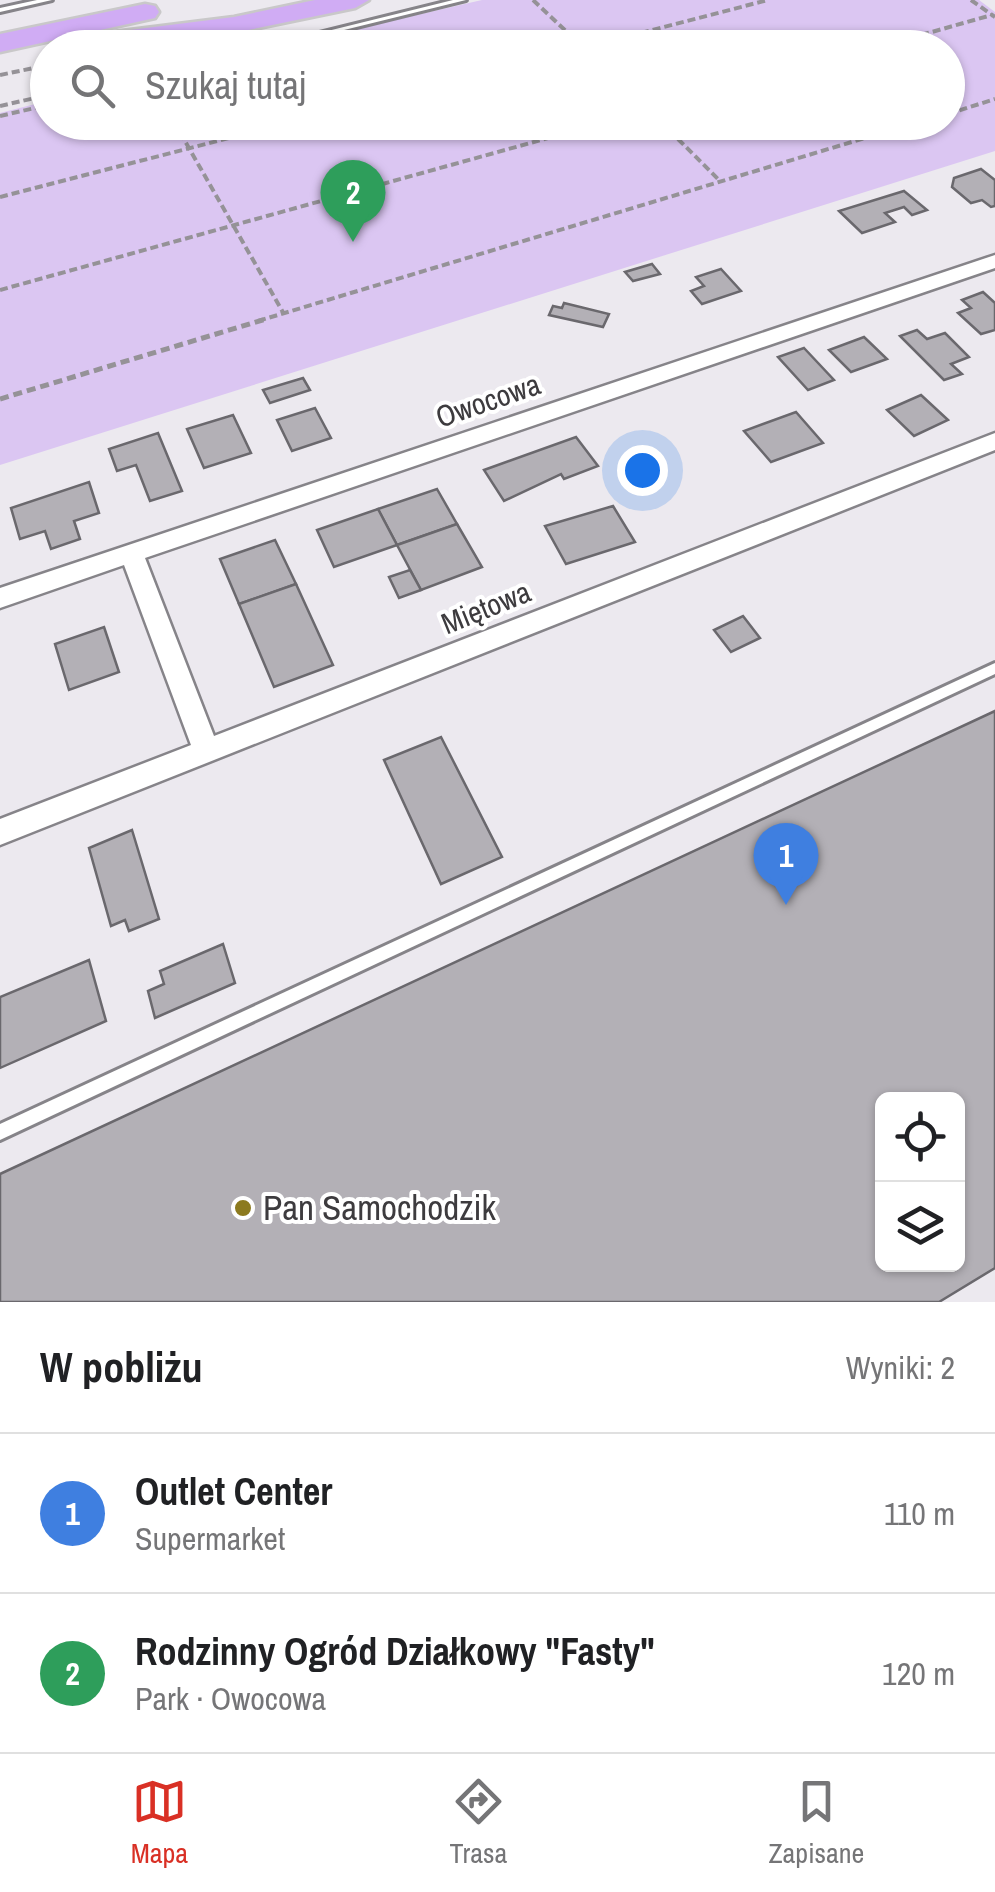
<!DOCTYPE html>
<html lang="pl">
<meta charset="utf-8">
<style>
body{margin:0;font-family:"Archivo Narrow",sans-serif;background:#f2f2f2;color:#202124}
.controls{position:absolute;right:30px;bottom:30px;display:grid;overflow:hidden;border-radius:15px;box-shadow:0 2px 8px #0004}
.controls button{width:90px;height:90px;display:grid;place-items:center;padding:0;border:0;border-bottom:2px solid #e0e0e0;background:#fff;color:#202124;font:50px sans-serif}
.you{position:absolute;left:642px;top:470px;width:35px;height:35px;margin:-25px;border:8px solid #fff;border-radius:50%;background:#1a73e8;box-shadow:0 0 0 15px #1a73e833}
.badge{display:grid;place-items:center;width:65px;height:65px;border-radius:50%;background:#d93025;color:#fff;font-size:32px;font-weight:700}
.pin{position:absolute;translate:-50% -82px;filter:drop-shadow(0 2px 5px #0008)}
.pin::after{content:'';position:absolute;top:52px;width:35px;height:30px;background:inherit;clip-path:polygon(0 0,100% 0,50% 100%)}
.list{margin:0;padding:0;list-style:none}
h2{display:flex;justify-content:space-between;align-items:center;height:130px;margin:0;padding:0 40px;font-size:42px}
h2 small{font-size:32px;font-weight:400;color:#757577}
.list li{display:grid;grid-template-columns:65px 1fr auto;gap:30px;align-items:center;box-sizing:border-box;height:160px;padding:0 40px;border-top:2px solid #e0e0e0}
.list b{display:block;font-size:38px;white-space:nowrap}
.list p{margin:0;font-size:32px;white-space:nowrap;color:#757577}
.list em{font-size:32px;font-style:normal;color:#757577}
.icon{flex:none;width:55px;height:55px;fill:none;stroke:currentColor;stroke-width:2;stroke-linecap:round;stroke-linejoin:round}
.map{position:relative;flex:none;width:995px;height:1302px;overflow:hidden}
.search{position:absolute;background:#fff;box-shadow:0 2px 8px #0004;left:30px;right:30px;top:30px;height:110px;display:flex;align-items:center;gap:25px;box-sizing:border-box;padding:0 35px;border-radius:55px;color:#757577;font-size:38px}
.sheet{height:450px;background:#fff}
nav{display:flex;justify-content:space-around;align-items:center;box-sizing:border-box;height:140px;border-top:2px solid #e0e0e0;background:#fff;font-size:28px;color:#757577}
nav a{display:grid;justify-items:center;gap:5px}
nav .on{color:#d93025}
.map>svg:first-child{display:block}
.green{fill:#dbc6f2}
.building{fill:#b3b0b6;stroke:#6a686d;stroke-width:2.5;fill-rule:evenodd}
.lines{fill:none;stroke-linecap:round;stroke-linejoin:round}
.lane-casing{stroke:#868489;stroke-width:6}
.street-casing{stroke:#868489;stroke-width:5}
.highway-casing{stroke:#c9c8c9;stroke-width:5}
.path-far1{stroke:#959297;stroke-width:4;stroke-dasharray:8 4;stroke-linecap:butt}
.path{stroke:#959297;stroke-width:5;stroke-dasharray:9 5;stroke-linecap:butt}
.lane{fill:#fff;fill-rule:evenodd}
.street{fill:#fff;fill-rule:evenodd}
.highway{fill:#d0acf4;fill-rule:evenodd}
.poi-dot{fill:#8c7a1f;stroke:#fff;stroke-width:4}
.labels{text-anchor:middle;stroke-width:8;stroke-linejoin:round;paint-order:stroke}
.street-label{font-size:30px;fill:#3d3b3e;stroke:#fff}
.near-poi-label{font-size:35px;fill:#3d3b3e;stroke:#fff;text-anchor:start}
</style>
<div class="map">
<svg width="995" height="1302" viewBox="0 0 995 1302">
<rect width="100%" height="100%" fill="#ece9ef"/>
<polygon class="green" points="482,0 979,0 995,12 995,151 0,465 0,113 47,101 48,122 948,122 948,48 298,48 294,43"/>
<g class="building">
<polygon points="981,169 995,180 995,206 991,207 982,200 971,203 952,187 954,178"/>
<polygon points="904,191 927,210 912,215 904,207 885,213 895,222 862,233 839,211"/>
<polygon points="652,264 660,274 633,281 625,272"/>
<polygon points="721,269 741,291 702,304 691,291 704,286 696,277"/>
<polygon points="983,292 995,303 995,330 981,334 958,313 971,308 962,300"/>
<polygon points="564,303 609,314 603,327 549,315 553,306 562,308"/>
<polygon points="917,330 927,339 945,333 969,357 951,364 962,374 944,380 900,336"/>
<polygon points="864,337 887,359 851,372 829,350"/>
<polygon points="804,348 834,380 808,390 778,357"/>
<polygon points="303,378 310,390 270,403 263,390"/>
<polygon points="921,395 948,420 914,436 887,410"/>
<polygon points="315,408 331,438 292,451 277,420"/>
<polygon points="796,412 823,443 771,462 744,431"/>
<polygon points="233,415 251,453 204,468 187,429"/>
<polygon points="158,433 182,491 150,501 136,465 117,471 109,449"/>
<polygon points="576,437 598,466 564,479 561,474 504,501 484,470"/>
<polygon points="89,482 99,513 74,521 80,539 51,549 45,531 20,539 11,508"/>
<polygon points="437,489 457,524 397,545 378,509"/>
<polygon points="613,506 635,542 566,564 545,526"/>
<polygon points="378,509 397,545 334,567 317,530"/>
<polygon points="457,524 482,567 421,590 397,545"/>
<polygon points="275,540 296,584 239,604 220,559"/>
<polygon points="410,570 421,590 399,598 389,577"/>
<polygon points="296,584 333,665 274,687 239,604"/>
<polygon points="743,616 760,638 731,652 714,630"/>
<polygon points="104,627 119,672 69,690 55,644"/>
<path d="M 995,711 L 995,1268 L 939,1302 L 0,1302 L 0,1174 ZM 882,1100 L 958,1100 L 958,1264 L 882,1264 Z"/>
<polygon points="441,737 502,857 441,884 384,760"/>
<polygon points="132,830 159,919 129,931 125,920 111,926 89,848"/>
<polygon points="223,944 235,983 155,1018 148,991 164,984 160,971"/>
<polygon points="89,960 106,1021 0,1068 0,997"/>
</g>
<g class="lines">
<g class="lane-casing">
<g id="lane">
<polygon points="37,0 52,0 0,12 0,8"/>
<polygon points="453,0 466,0 275,47 271,45"/>
<polygon points="995,663 995,674 0,1140 0,1124"/>
</g>
</g>
<g class="street-casing">
<polygon id="street" points="995,255 995,268 145,558 214,736 995,433 995,450 0,845 0,819 191,745 124,565 0,608 0,588"/>
</g>
<g class="highway-casing">
<g id="highway">
<polygon points="315,0 369,0 355,8 234,33 122,48 104,46 100,40 104,34 114,32 234,17"/>
<polygon points="145,4 155,6 159,12 155,18 0,52 0,34"/>
</g>
</g>
<g class="path-far1">
<polyline points="533,0 584,48"/>
<polyline points="971,0 995,17"/>
<polyline points="583,48 768,0"/>
<polyline points="875,48 992,15"/>
<polyline points="0,75 48,65"/>
<polyline points="0,106 48,95"/>
<polyline points="948,114 995,99"/>
<polyline points="0,116 48,105"/>
<polyline points="174,122 284,314"/>
<polyline points="661,122 721,182"/>
<polyline points="0,197 291,122"/>
<polyline points="0,290 606,122"/>
<polyline points="258,321 918,122"/>
</g>
<polyline class="path" points="0,399 266,319"/>
<use href="#lane" class="lane"/>
<use href="#street" class="street"/>
<use href="#highway" class="highway"/>
</g>
<circle class="poi-dot" cx="243" cy="1208" r="10"/>
<g class="labels">
<g class="street-label">
<text transform="translate(488 401) rotate(-19)" y="10">Owocowa</text>
<text transform="translate(486 608) rotate(-22)" y="10">Miętowa</text>
</g>
<g class="near-poi-label">
<text x="263" y="1220">Pan Samochodzik</text>
</g>
</g>
</svg>
<div class="controls">
<button><svg class="icon" aria-label="locate" viewBox="0 0 24 24"><circle cx="12" cy="12" r="6"/><path d="M12 2v4M12 18v4M2 12h4M18 12h4"/></svg></button>
<button><svg class="icon" aria-label="layers" viewBox="0 0 24 24"><path d="M12 4l9 5-9 5-9-5zM3 14l9 5 9-5"/></svg></button>
</div>
<div class="you"></div>
<div class="pin badge" style="left:786px;top:905px;background:#3f7fe0">1</div>
<div class="pin badge" style="left:353px;top:242px;background:#2e9e5b">2</div>
<div class="search"><svg class="icon" aria-label="search" viewBox="0 0 24 24"><circle cx="10" cy="10" r="6"/><path d="M15 15l6 6"/></svg>Szukaj tutaj</div>
</div>
<section class="sheet">
<h2>W pobliżu<small>Wyniki: 2</small></h2>
<ul class="list">
<li><span class="badge" style="background:#3f7fe0">1</span><div><b>Outlet Center</b><p>Supermarket</p></div><em>110 m</em></li>
<li><span class="badge" style="background:#2e9e5b">2</span><div><b>Rodzinny Ogród Działkowy &quot;Fasty&quot;</b><p>Park · Owocowa</p></div><em>120 m</em></li>
</ul>
</section>
<nav>
<a class="on"><svg class="icon" aria-label="map" viewBox="0 0 24 24"><path d="M3 6l6-2 6 2 6-2v14l-6 2-6-2-6 2zM9 4v14M15 6v14"/></svg>Mapa</a>
<a><svg class="icon" aria-label="directions" viewBox="0 0 24 24"><path d="M12 3l9 9-9 9-9-9zM9 14v-3h6M13 9l2 2-2 2"/></svg>Trasa</a>
<a><svg class="icon" aria-label="saved" viewBox="0 0 24 24"><path d="M7 4h10v16l-5-4-5 4z"/></svg>Zapisane</a>
</nav>
